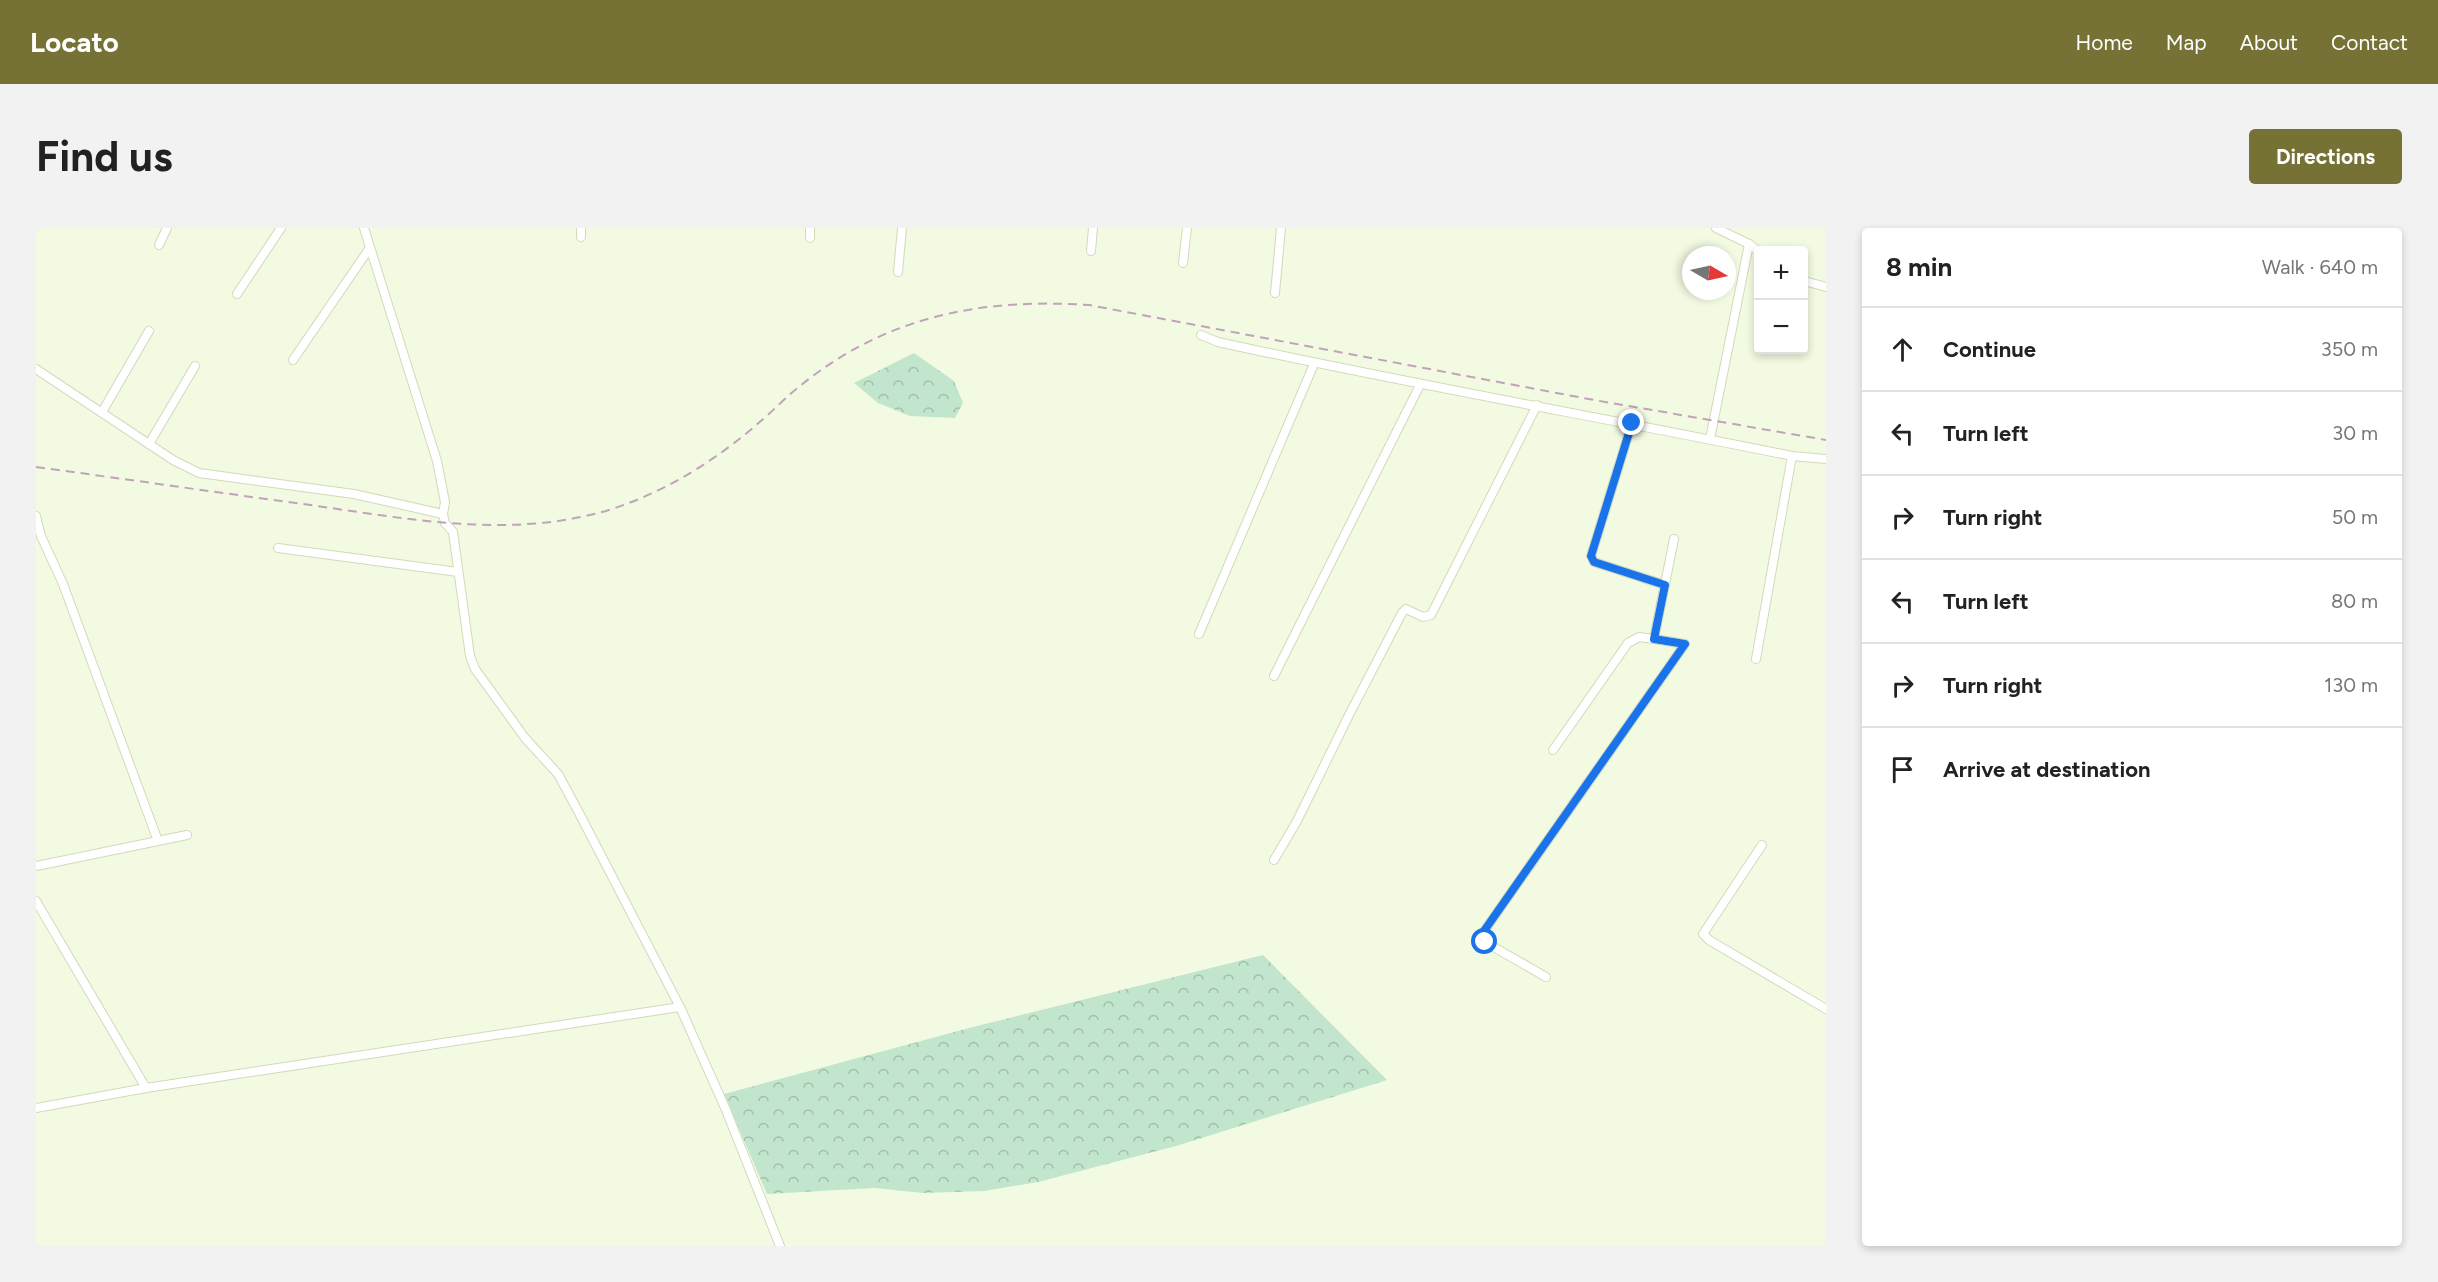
<!DOCTYPE html>
<meta charset="utf-8">
<style>
body{margin:0;font-family:Figtree,sans-serif;background:#f2f2f2;color:#222}
.controls{position:absolute;right:18px;top:18px;display:grid;overflow:hidden;border-radius:6px;box-shadow:0 3px 9px #0003}
.controls button{width:54px;height:54px;display:grid;place-items:center;padding:0;border:0;border-bottom:2px solid #e0e0e0;background:#fff;color:#222;font:30px sans-serif}
.compass{position:absolute;left:1646px;top:18px;width:54px;height:54px;border-radius:50%;background:#fff;box-shadow:0 3px 9px #0003;rotate:99deg}
.stop{position:absolute;width:18px;height:18px;margin:-14px;border:4px solid #1a73e8;border-radius:50%;background:#fff}
.stop.end{background:#1a73e8;border-color:#fff;box-shadow:0 2px 6px #0008}
.list{margin:0;padding:0;list-style:none}
h2{display:flex;justify-content:space-between;align-items:center;height:78px;margin:0;padding:0 24px;font-size:26px}
h2 small{font-size:20px;font-weight:400;color:#767676}
.list li{display:grid;grid-template-columns:39px 1fr auto;gap:18px;align-items:center;box-sizing:border-box;height:84px;padding:0 24px;border-top:2px solid #e0e0e0}
.list b{display:block;font-size:22px;white-space:nowrap}
.list em{font-size:20px;font-style:normal;color:#767676}
.icon{flex:none;width:33px;height:33px;fill:none;stroke:currentColor;stroke-width:2;stroke-linecap:round;stroke-linejoin:round}
.map{position:relative;flex:none;width:1790px;height:1018px;overflow:hidden;border-radius:6px}
header{display:flex;align-items:center;gap:36px;box-sizing:border-box;height:84px;padding:0 30px;background:#767236;color:#fff}
header strong{font-size:28px}
nav{display:flex;gap:33px;margin-inline-start:auto;font-size:21px}
.intro{display:flex;align-items:center;justify-content:space-between;box-sizing:border-box;height:144px;padding:0 36px}
h1{margin:0;font-size:42px}
.button{padding:15px 27px;border-radius:6px;background:#767236;color:#fff;font-size:21px;font-weight:700}
main{display:flex;gap:36px;padding:0 36px}
aside{flex:1;background:#fff;border-radius:6px;box-shadow:0 3px 9px #0003}
.map>svg:first-child{display:block}
.forest{fill:url(#forest-crowns)}
.lines{fill:none;stroke-linecap:round;stroke-linejoin:round}
.minor-casing{stroke:#d3d9ba;stroke-width:10}
.minor{stroke:#fff;stroke-width:8}
.rail{stroke:#c2a2ba;stroke-width:2;stroke-dasharray:9 6;stroke-linecap:butt}
.route{stroke:#1a73e8;stroke-width:8}
</style>
<header>
<strong>Locato</strong>
<nav><a>Home</a><a>Map</a><a>About</a><a>Contact</a></nav>
</header>
<div class="intro"><h1>Find us</h1><a class="button">Directions</a></div>
<main>
<div class="map">
<svg width="1790" height="1018" viewBox="0 0 1790 1018">
<defs>
<pattern id="forest-crowns" width="20" height="18" patternUnits="userSpaceOnUse" patternTransform="scale(1.5)"><rect width="20" height="18" fill="#c2e6cd"/><path d="M2 6a3 3 0 1 1 6 0M12 15a3 3 0 1 1 6 0" fill="none" stroke="#a2bfa8"/></pattern>
</defs>
<rect width="100%" height="100%" fill="#f2fae2"/>
<g class="forest">
<polygon points="878,125 918,153 927,175 919,190 874,188 842,175 818,155"/>
<polygon points="1227,727 1351,852 1140,918 1002,954 948,963 887,965 839,960 731,966 688,866 933,800"/>
</g>
<g class="lines">
<g class="minor-casing">
<g id="minor">
<polyline points="328,0 401,233 409,274 407,286 409,295 417,304 434,428 439,441 489,510 522,546 542,583 644,779 690,882 744,1018"/>
<polyline points="545,0 545,9"/>
<polyline points="1680,0 1713,16 1722,23"/>
<polyline points="774,10 774,0"/>
<polyline points="123,17 131,0"/>
<polyline points="1055,23 1057,0"/>
<polyline points="1147,35 1151,0"/>
<polyline points="862,44 866,0"/>
<polyline points="1768,53 1790,59"/>
<polyline points="1239,65 1245,0"/>
<polyline points="201,66 245,0"/>
<path d="M 1165,107 L 1182,114 C 1372,156 1564,189 1756,228 L 1790,231"/>
<polyline points="257,132 333,21"/>
<polyline points="0,141 137,232 163,245 318,266 407,286"/>
<polyline points="66,184 113,103"/>
<polyline points="1596,195 1555,328 1558,334 1629,357"/>
<polyline points="1674,211 1713,16"/>
<polyline points="113,216 159,138"/>
<polyline points="0,288 5,308 27,356 122,613"/>
<polyline points="242,320 422,344"/>
<polyline points="1163,406 1278,136"/>
<polyline points="1720,431 1756,228"/>
<polyline points="1238,448 1384,157"/>
<polyline points="1517,522 1592,415 1603,409 1618,411"/>
<polyline points="1726,617 1667,706 1673,712 1790,781"/>
<polyline points="1238,632 1261,593 1313,487 1366,385 1370,381 1387,389 1395,387 1501,177"/>
<polyline points="0,638 151,607"/>
<polyline points="0,673 110,860"/>
<polyline points="1510,749 1449,714 1446,706 1649,416 1618,411 1638,311"/>
<polyline points="0,880 110,860 644,779"/>
</g>
</g>
<use href="#minor" class="minor"/>
<path class="rail" d="M 0,239 C 89,251 178,264 267,276 C 368,290 472,312 573,282 C 630,264 682,231 726,192 C 739,181 751,168 764,158 C 850,88 945,70 1053,77 L 1558,172 L 1790,212"/>
</g>
<g class="lines">
<polyline class="route" points="1449,714 1446,710 1448,703 1649,416 1618,411 1629,357 1558,334 1555,328 1596,195"/>
</g>
</svg>
<div class="controls">
<button>+</button>
<button>−</button>
</div>
<svg class="compass" viewBox="-18 -18 36 36"><path d="M0-13l5 13h-10z" fill="#e53935"/><path d="M0 13l5-13h-10z" fill="#767676"/></svg>
<div class="stop" style="left:1449px;top:714px"></div>
<div class="stop end" style="left:1596px;top:195px"></div>
</div>
<aside>
<h2>8 min<small>Walk · 640 m</small></h2>
<ul class="list">
<li><svg class="icon" aria-label="ahead" viewBox="0 0 24 24"><path d="M12 20V5M6 11l6-6 6 6"/></svg><div><b>Continue</b></div><em>350 m</em></li>
<li><svg class="icon" aria-label="left" viewBox="0 0 24 24"><path d="M17 20v-9H6M10 6l-5 5 5 5"/></svg><div><b>Turn left</b></div><em>30 m</em></li>
<li><svg class="icon" aria-label="right" viewBox="0 0 24 24"><path d="M7 20v-9h11M14 6l5 5-5 5"/></svg><div><b>Turn right</b></div><em>50 m</em></li>
<li><svg class="icon" aria-label="left" viewBox="0 0 24 24"><path d="M17 20v-9H6M10 6l-5 5 5 5"/></svg><div><b>Turn left</b></div><em>80 m</em></li>
<li><svg class="icon" aria-label="right" viewBox="0 0 24 24"><path d="M7 20v-9h11M14 6l5 5-5 5"/></svg><div><b>Turn right</b></div><em>130 m</em></li>
<li><svg class="icon" aria-label="arrive" viewBox="0 0 24 24"><path d="M6 21V4h12l-3 4 3 4H6"/></svg><div><b>Arrive at destination</b></div></li>
</ul>
</aside>
</main>
